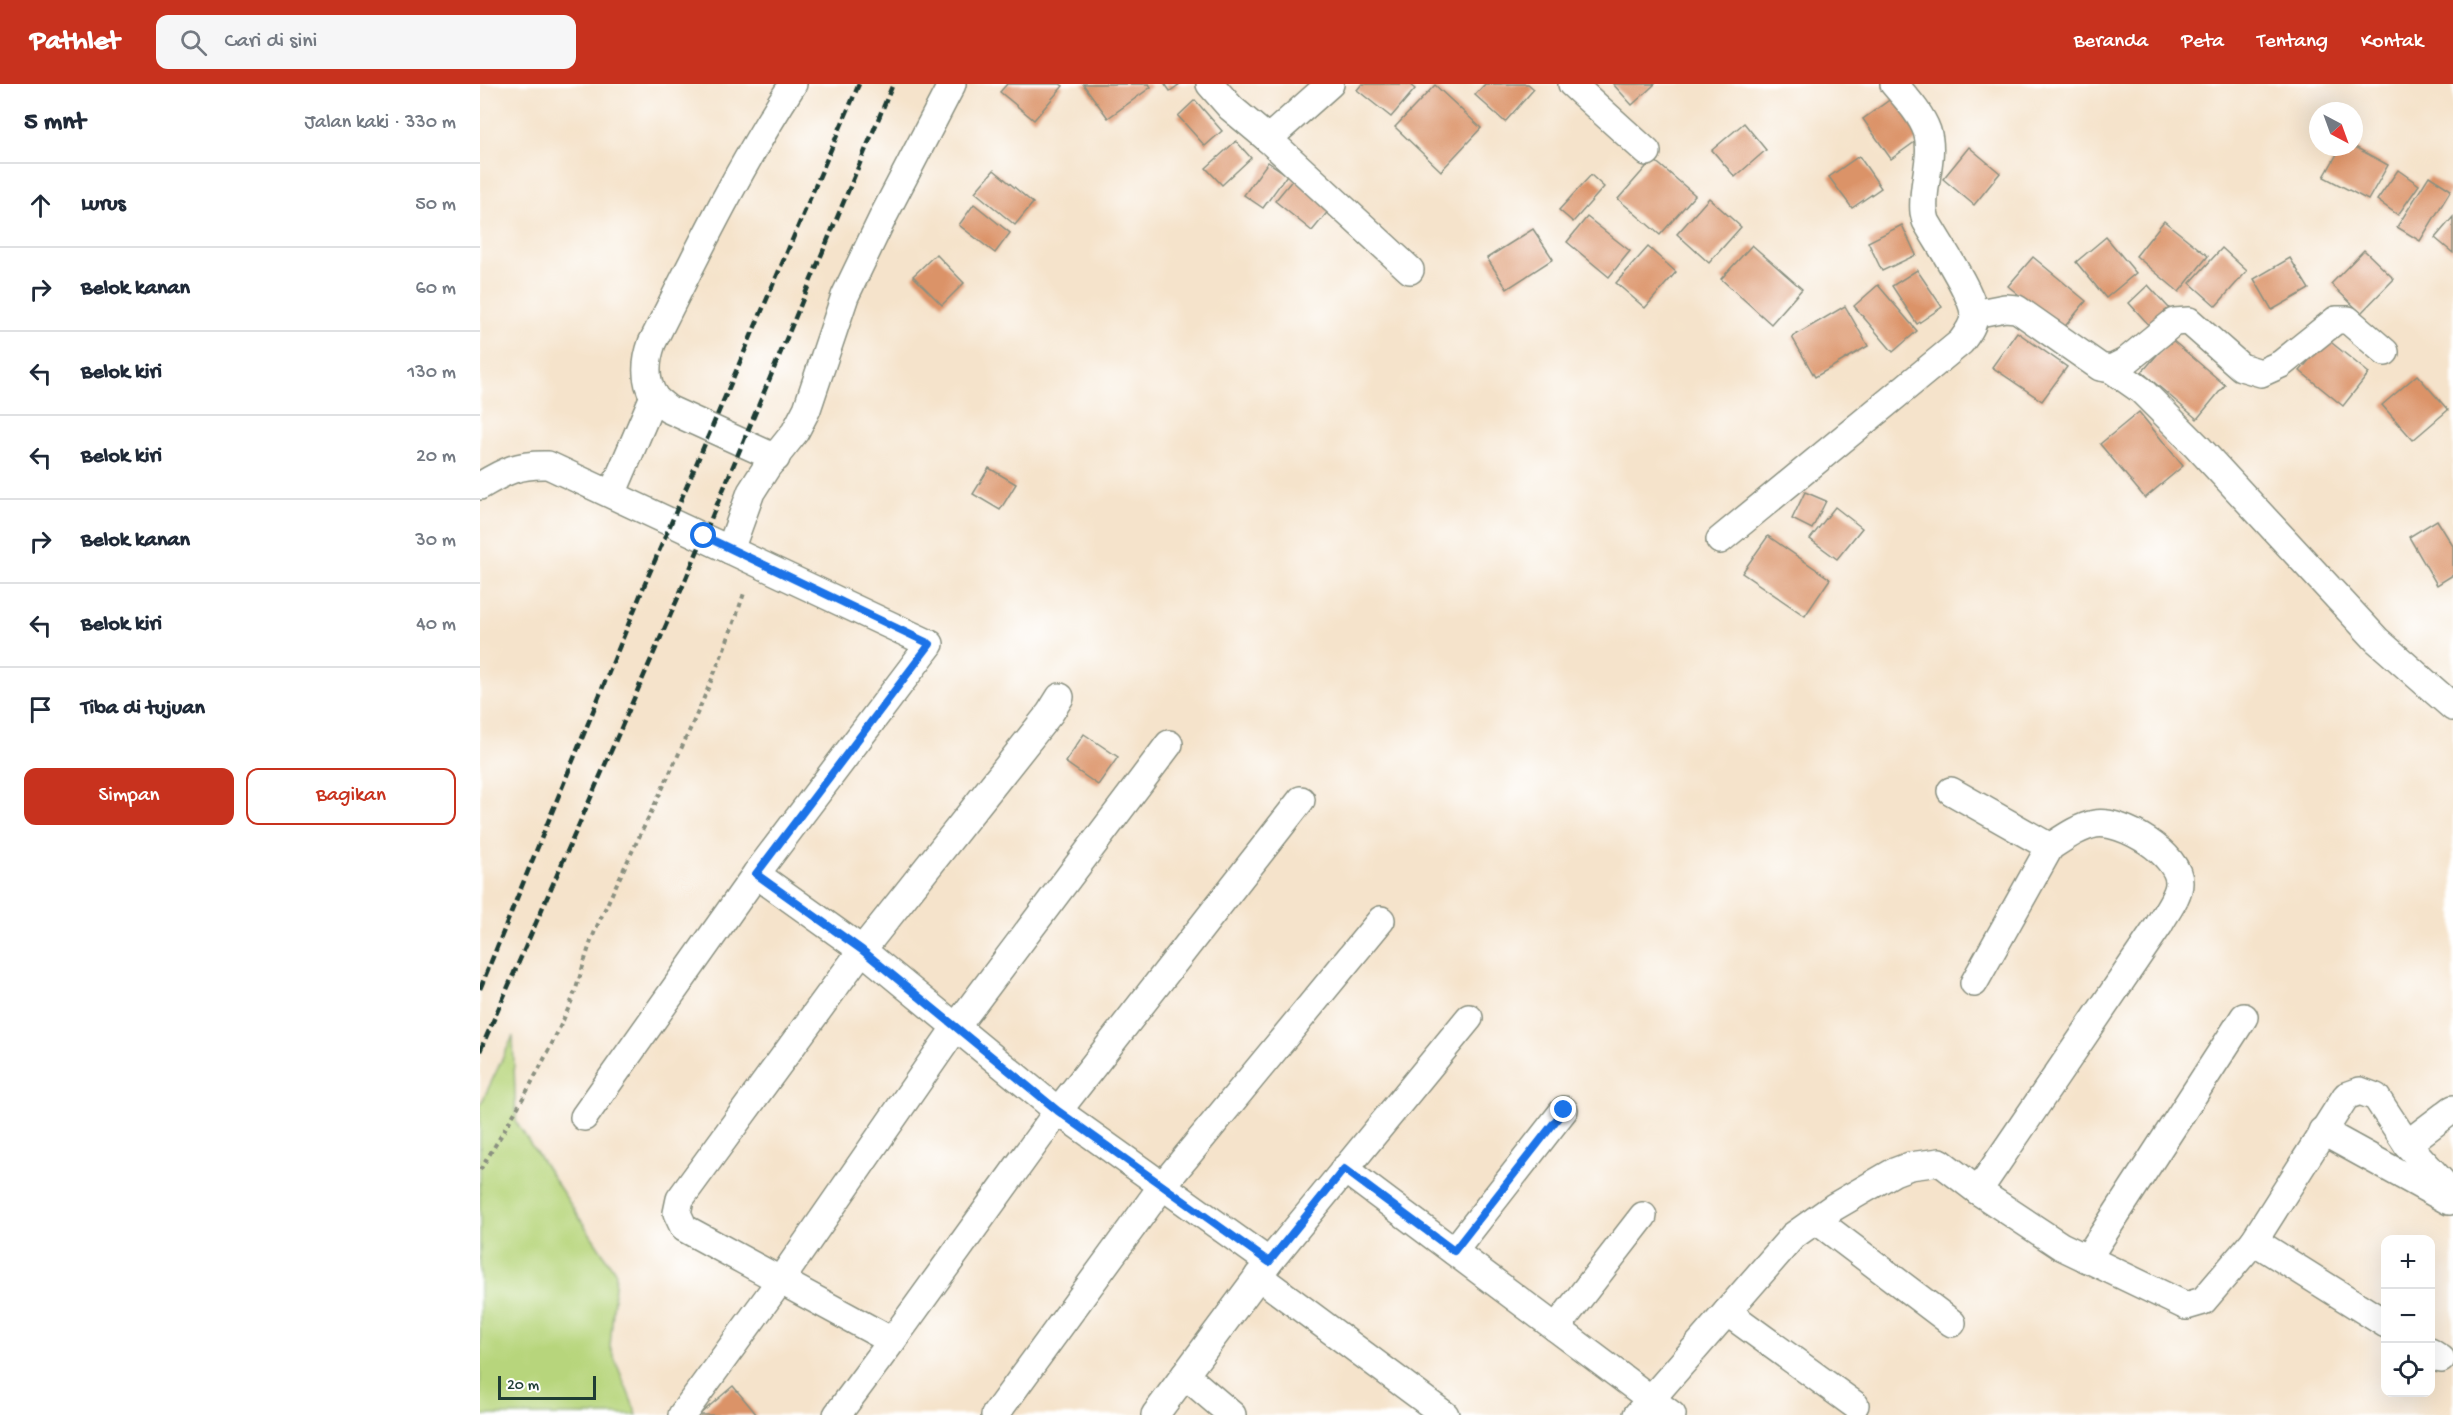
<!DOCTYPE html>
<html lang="id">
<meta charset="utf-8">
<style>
body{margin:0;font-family:"Gochi Hand",sans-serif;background:#f6f6f7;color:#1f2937}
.controls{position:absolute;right:18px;bottom:18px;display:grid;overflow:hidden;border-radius:12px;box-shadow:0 6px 24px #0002}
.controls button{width:54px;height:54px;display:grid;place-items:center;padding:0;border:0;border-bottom:2px solid #e0e1e3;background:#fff;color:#1f2937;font:30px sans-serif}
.compass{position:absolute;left:1829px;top:18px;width:54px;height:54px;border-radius:50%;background:#fff;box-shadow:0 6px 24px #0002;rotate:139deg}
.scale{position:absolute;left:18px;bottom:15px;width:98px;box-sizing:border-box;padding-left:6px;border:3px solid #1f3d34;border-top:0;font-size:16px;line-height:21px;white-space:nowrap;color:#1f3d34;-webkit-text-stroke:4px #fff;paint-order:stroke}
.stop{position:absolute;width:18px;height:18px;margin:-14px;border:4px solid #1a73e8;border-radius:50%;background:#fff}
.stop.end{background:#1a73e8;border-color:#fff;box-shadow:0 2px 6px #0008}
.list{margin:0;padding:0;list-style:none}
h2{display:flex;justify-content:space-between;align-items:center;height:78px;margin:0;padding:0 24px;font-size:26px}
h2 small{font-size:20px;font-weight:400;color:#747a83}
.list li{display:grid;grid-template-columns:39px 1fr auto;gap:18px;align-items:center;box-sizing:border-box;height:84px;padding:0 24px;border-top:2px solid #e0e1e3}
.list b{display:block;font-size:22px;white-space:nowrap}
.list em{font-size:20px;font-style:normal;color:#747a83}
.actions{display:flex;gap:12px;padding:18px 24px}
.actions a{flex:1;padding:14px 0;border:2px solid #c8321e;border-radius:12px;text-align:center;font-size:21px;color:#c8321e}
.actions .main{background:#c8321e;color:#fff}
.icon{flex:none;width:33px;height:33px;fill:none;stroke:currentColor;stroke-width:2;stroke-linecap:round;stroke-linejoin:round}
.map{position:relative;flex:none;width:1973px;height:1331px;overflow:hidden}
header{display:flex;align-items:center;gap:36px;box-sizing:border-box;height:84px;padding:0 30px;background:#c8321e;color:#fff}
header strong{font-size:28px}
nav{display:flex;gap:33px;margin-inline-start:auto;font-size:21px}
.search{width:420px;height:54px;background:#f6f6f7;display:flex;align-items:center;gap:15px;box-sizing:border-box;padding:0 21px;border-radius:12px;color:#747a83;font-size:22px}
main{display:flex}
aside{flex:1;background:#fff}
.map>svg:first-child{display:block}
.green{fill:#b7d57b;stroke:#6b8958;stroke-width:1.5}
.building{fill:#db9368}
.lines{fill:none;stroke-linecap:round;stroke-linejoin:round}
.minor-casing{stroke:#8a9080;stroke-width:30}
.path{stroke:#8a9080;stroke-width:4;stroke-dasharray:4.5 4.5;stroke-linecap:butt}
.minor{stroke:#fff;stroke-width:27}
.rail{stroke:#1f3d34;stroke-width:4.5;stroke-dasharray:9 4.5;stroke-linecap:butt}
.route{stroke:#1a73e8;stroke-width:8}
</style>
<header>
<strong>Pathlet</strong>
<div class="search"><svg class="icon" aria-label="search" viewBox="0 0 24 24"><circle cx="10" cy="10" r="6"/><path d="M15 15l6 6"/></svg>Cari di sini</div>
<nav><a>Beranda</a><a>Peta</a><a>Tentang</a><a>Kontak</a></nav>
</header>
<main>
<aside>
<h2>5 mnt<small>Jalan kaki · 330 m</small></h2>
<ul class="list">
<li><svg class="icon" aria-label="ahead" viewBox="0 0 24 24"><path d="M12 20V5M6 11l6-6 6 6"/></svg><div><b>Lurus</b></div><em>50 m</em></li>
<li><svg class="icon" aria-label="right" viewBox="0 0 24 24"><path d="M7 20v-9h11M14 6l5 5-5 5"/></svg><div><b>Belok kanan</b></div><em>60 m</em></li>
<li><svg class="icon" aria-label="left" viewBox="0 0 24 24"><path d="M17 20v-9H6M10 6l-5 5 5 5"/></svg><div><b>Belok kiri</b></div><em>130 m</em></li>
<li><svg class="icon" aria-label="left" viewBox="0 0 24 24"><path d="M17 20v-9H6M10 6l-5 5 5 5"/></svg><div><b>Belok kiri</b></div><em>20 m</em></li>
<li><svg class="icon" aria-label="right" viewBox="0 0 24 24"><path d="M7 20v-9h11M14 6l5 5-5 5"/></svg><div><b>Belok kanan</b></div><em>30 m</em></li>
<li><svg class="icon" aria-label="left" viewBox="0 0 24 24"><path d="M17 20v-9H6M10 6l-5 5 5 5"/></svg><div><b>Belok kiri</b></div><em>40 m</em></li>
<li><svg class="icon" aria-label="arrive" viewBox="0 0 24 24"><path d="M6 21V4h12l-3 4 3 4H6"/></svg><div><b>Tiba di tujuan</b></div></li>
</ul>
<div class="actions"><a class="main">Simpan</a><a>Bagikan</a></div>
</aside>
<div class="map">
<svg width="1973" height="1331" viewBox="0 0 1973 1331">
<rect width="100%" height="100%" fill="#fff"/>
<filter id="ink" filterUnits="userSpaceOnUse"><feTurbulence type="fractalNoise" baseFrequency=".0167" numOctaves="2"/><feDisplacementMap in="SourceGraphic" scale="12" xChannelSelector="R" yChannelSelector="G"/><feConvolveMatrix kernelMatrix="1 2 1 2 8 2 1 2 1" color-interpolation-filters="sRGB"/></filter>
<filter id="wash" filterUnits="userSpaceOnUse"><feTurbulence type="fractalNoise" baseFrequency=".008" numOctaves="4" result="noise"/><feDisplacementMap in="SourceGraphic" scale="24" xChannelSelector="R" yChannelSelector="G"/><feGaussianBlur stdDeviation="1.35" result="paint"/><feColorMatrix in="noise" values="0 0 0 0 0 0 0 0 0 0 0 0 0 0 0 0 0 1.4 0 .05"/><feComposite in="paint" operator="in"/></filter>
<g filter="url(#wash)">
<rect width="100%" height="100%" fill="#f5e3cb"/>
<polygon class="green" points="33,952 36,1038 136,1189 130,1263 157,1331 0,1331 0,1022"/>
<g id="blocks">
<g class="building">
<polygon points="527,0 580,0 583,2 554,36 520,8"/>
<polygon points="603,0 669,0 671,3 628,34"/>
<polygon points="685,0 700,0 690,7"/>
<polygon points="882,0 929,0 935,5 911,33 877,6"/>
<polygon points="1005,0 1048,0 1054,5 1025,38 995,11"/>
<polygon points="1133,0 1175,0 1152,21"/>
<polygon points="955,1 1001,44 961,87 915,43"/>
<polygon points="1415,12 1443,52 1411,75 1383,35"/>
<polygon points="715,16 742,47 725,62 698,32"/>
<polygon points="1264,39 1286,66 1255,93 1232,66"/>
<polygon points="756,57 771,74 742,101 726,84"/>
<polygon points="1489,63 1520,89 1494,121 1463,95"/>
<polygon points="1861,63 1875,63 1908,81 1888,116 1844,93"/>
<polygon points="1379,72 1401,104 1372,124 1349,93"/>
<polygon points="1173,75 1215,111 1180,151 1138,115"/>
<polygon points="788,78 807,91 783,124 764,111"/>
<polygon points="514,86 553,119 535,141 495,108"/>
<polygon points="1918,86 1939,101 1918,131 1897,116"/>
<polygon points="1111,91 1124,103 1093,138 1079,126"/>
<polygon points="1949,92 1971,106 1940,157 1917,143"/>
<polygon points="814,94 850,125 832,147 795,117"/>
<polygon points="1229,114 1261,143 1229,179 1197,150"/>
<polygon points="494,120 530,149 515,169 479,141"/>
<polygon points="1107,133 1150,167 1129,193 1087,158"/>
<polygon points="1973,133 1973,169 1955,154"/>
<polygon points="1684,137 1728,172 1699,208 1656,172"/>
<polygon points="1422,141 1436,171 1402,187 1388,158"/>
<polygon points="1053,145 1073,175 1027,205 1007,174"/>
<polygon points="1626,153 1656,189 1626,214 1596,178"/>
<polygon points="1272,161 1322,205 1291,240 1241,195"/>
<polygon points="1168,163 1196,188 1165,224 1136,199"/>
<polygon points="1742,164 1767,187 1736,222 1710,199"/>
<polygon points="1884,166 1914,195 1881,229 1851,200"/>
<polygon points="456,170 484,199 462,221 433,192"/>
<polygon points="1553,173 1606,217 1582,246 1528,202"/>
<polygon points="1810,174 1829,205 1792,226 1774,195"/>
<polygon points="1437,186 1462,223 1437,240 1412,202"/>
<polygon points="1398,201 1437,247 1413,268 1374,222"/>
<polygon points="1668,201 1689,224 1670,242 1649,219"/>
<polygon points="1365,222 1388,262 1335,293 1312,253"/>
<polygon points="1537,248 1587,283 1562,317 1512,283"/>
<polygon points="1691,255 1745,301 1717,335 1662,288"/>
<polygon points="1847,255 1889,289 1863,322 1820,287"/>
<polygon points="1937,291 1968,326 1933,356 1902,321"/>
<polygon points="1659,328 1703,382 1665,414 1620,360"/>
<polygon points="509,384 536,400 520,426 493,410"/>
<polygon points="1325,408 1346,417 1332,445 1312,435"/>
<polygon points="1355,423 1382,444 1357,475 1330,455"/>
<polygon points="1957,436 1973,462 1973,491 1957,501 1929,453"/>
<polygon points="1288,452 1350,495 1325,532 1262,489"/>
<polygon points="604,650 638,673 618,701 585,678"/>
<polygon points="253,1302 277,1331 219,1331"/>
</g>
</g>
</g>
<g filter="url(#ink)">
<use href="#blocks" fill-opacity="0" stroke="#8a9080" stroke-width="1.5"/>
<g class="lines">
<g class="minor-casing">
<g id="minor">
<polyline points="730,0 751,24 788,55 930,186"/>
<polyline points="1092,0 1167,68"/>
<polyline points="788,55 850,0"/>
<polyline points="1494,230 1525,224 1537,225 1620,283 1631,285 1645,278 1694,238 1709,237 1761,283 1781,289 1801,280 1856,236 1868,236 1905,268"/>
<polyline points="1631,285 1661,306 1717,362 1897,556 1973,623"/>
<path d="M 296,374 L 188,325 C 184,321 177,317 174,312 C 164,296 166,276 172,259 C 216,171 259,83 313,0"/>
<path d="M 0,402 C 25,387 38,380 68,381 L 250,466 L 271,408 L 287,383 L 315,348 L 327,325 L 365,212 L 404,131 L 472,0"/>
<polyline points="132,410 174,312"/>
<path d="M 1240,456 L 1481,258 C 1487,250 1495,240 1494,229 C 1492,208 1457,157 1446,137 L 1444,128 C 1441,102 1455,72 1447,47 C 1441,30 1426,14 1414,0"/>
<path d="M 1471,707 L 1570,763 C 1584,754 1599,743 1615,740 C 1642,735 1700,771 1699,799 C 1699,812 1685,829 1679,841 L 1498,1107"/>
<polyline points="276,790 382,866 578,1027 789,1178"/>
<polyline points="1494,899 1570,763"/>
<polyline points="104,1033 276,790 450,560 250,466"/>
<polyline points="1842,1047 1969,1117"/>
<polyline points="1927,1060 1973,1025"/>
<polyline points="864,1085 1192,1331"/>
<polyline points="1336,1136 1472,1239"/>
<polyline points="1774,1157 1906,1240"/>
<polyline points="974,1167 1084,1026"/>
<polyline points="1607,1175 1764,933"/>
<polyline points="778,1192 965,1331"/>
<polyline points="1247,1228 1375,1321"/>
<polyline points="1076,1244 1163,1132"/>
<polyline points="412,1257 578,1027 821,716"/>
<polyline points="1950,1268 1961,1275"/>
<polyline points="705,1291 752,1331"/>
<polyline points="202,1331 300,1197 476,943 689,660"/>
<polyline points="357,1331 412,1257 204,1144 197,1129 200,1115 382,866 570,629 580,613"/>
<polyline points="515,1331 683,1101 901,836"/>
<polyline points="675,1331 789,1178 989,934"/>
<polyline points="1157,1331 1313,1152 1354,1123 1414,1088 1430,1082 1460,1078 1498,1107 1581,1162 1706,1222 1723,1217 1774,1157 1866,1012 1880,1007 1896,1013 1927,1060 1973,1110"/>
</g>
</g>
<path class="path" d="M 0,1086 C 33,1033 64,980 89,923 C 101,895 106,865 119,838 C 169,728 228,621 265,506"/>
<use href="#minor" class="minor"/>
<g class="rail">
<polyline points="0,905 164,502 379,0"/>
<polyline points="0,967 197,516 413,0"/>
</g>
</g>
</g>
<g class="lines" filter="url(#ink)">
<polyline class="route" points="224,452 450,560 276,790 382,866 578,1027 789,1178 864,1085 974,1167 1084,1026"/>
</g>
</svg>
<div class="controls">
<button>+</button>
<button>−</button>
<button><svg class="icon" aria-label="locate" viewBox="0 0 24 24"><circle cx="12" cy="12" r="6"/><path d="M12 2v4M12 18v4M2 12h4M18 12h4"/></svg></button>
</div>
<svg class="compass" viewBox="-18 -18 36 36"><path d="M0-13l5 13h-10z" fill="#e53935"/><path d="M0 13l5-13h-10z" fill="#747a83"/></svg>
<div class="scale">20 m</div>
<div class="stop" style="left:224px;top:452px"></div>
<div class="stop end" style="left:1084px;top:1026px"></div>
</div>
</main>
